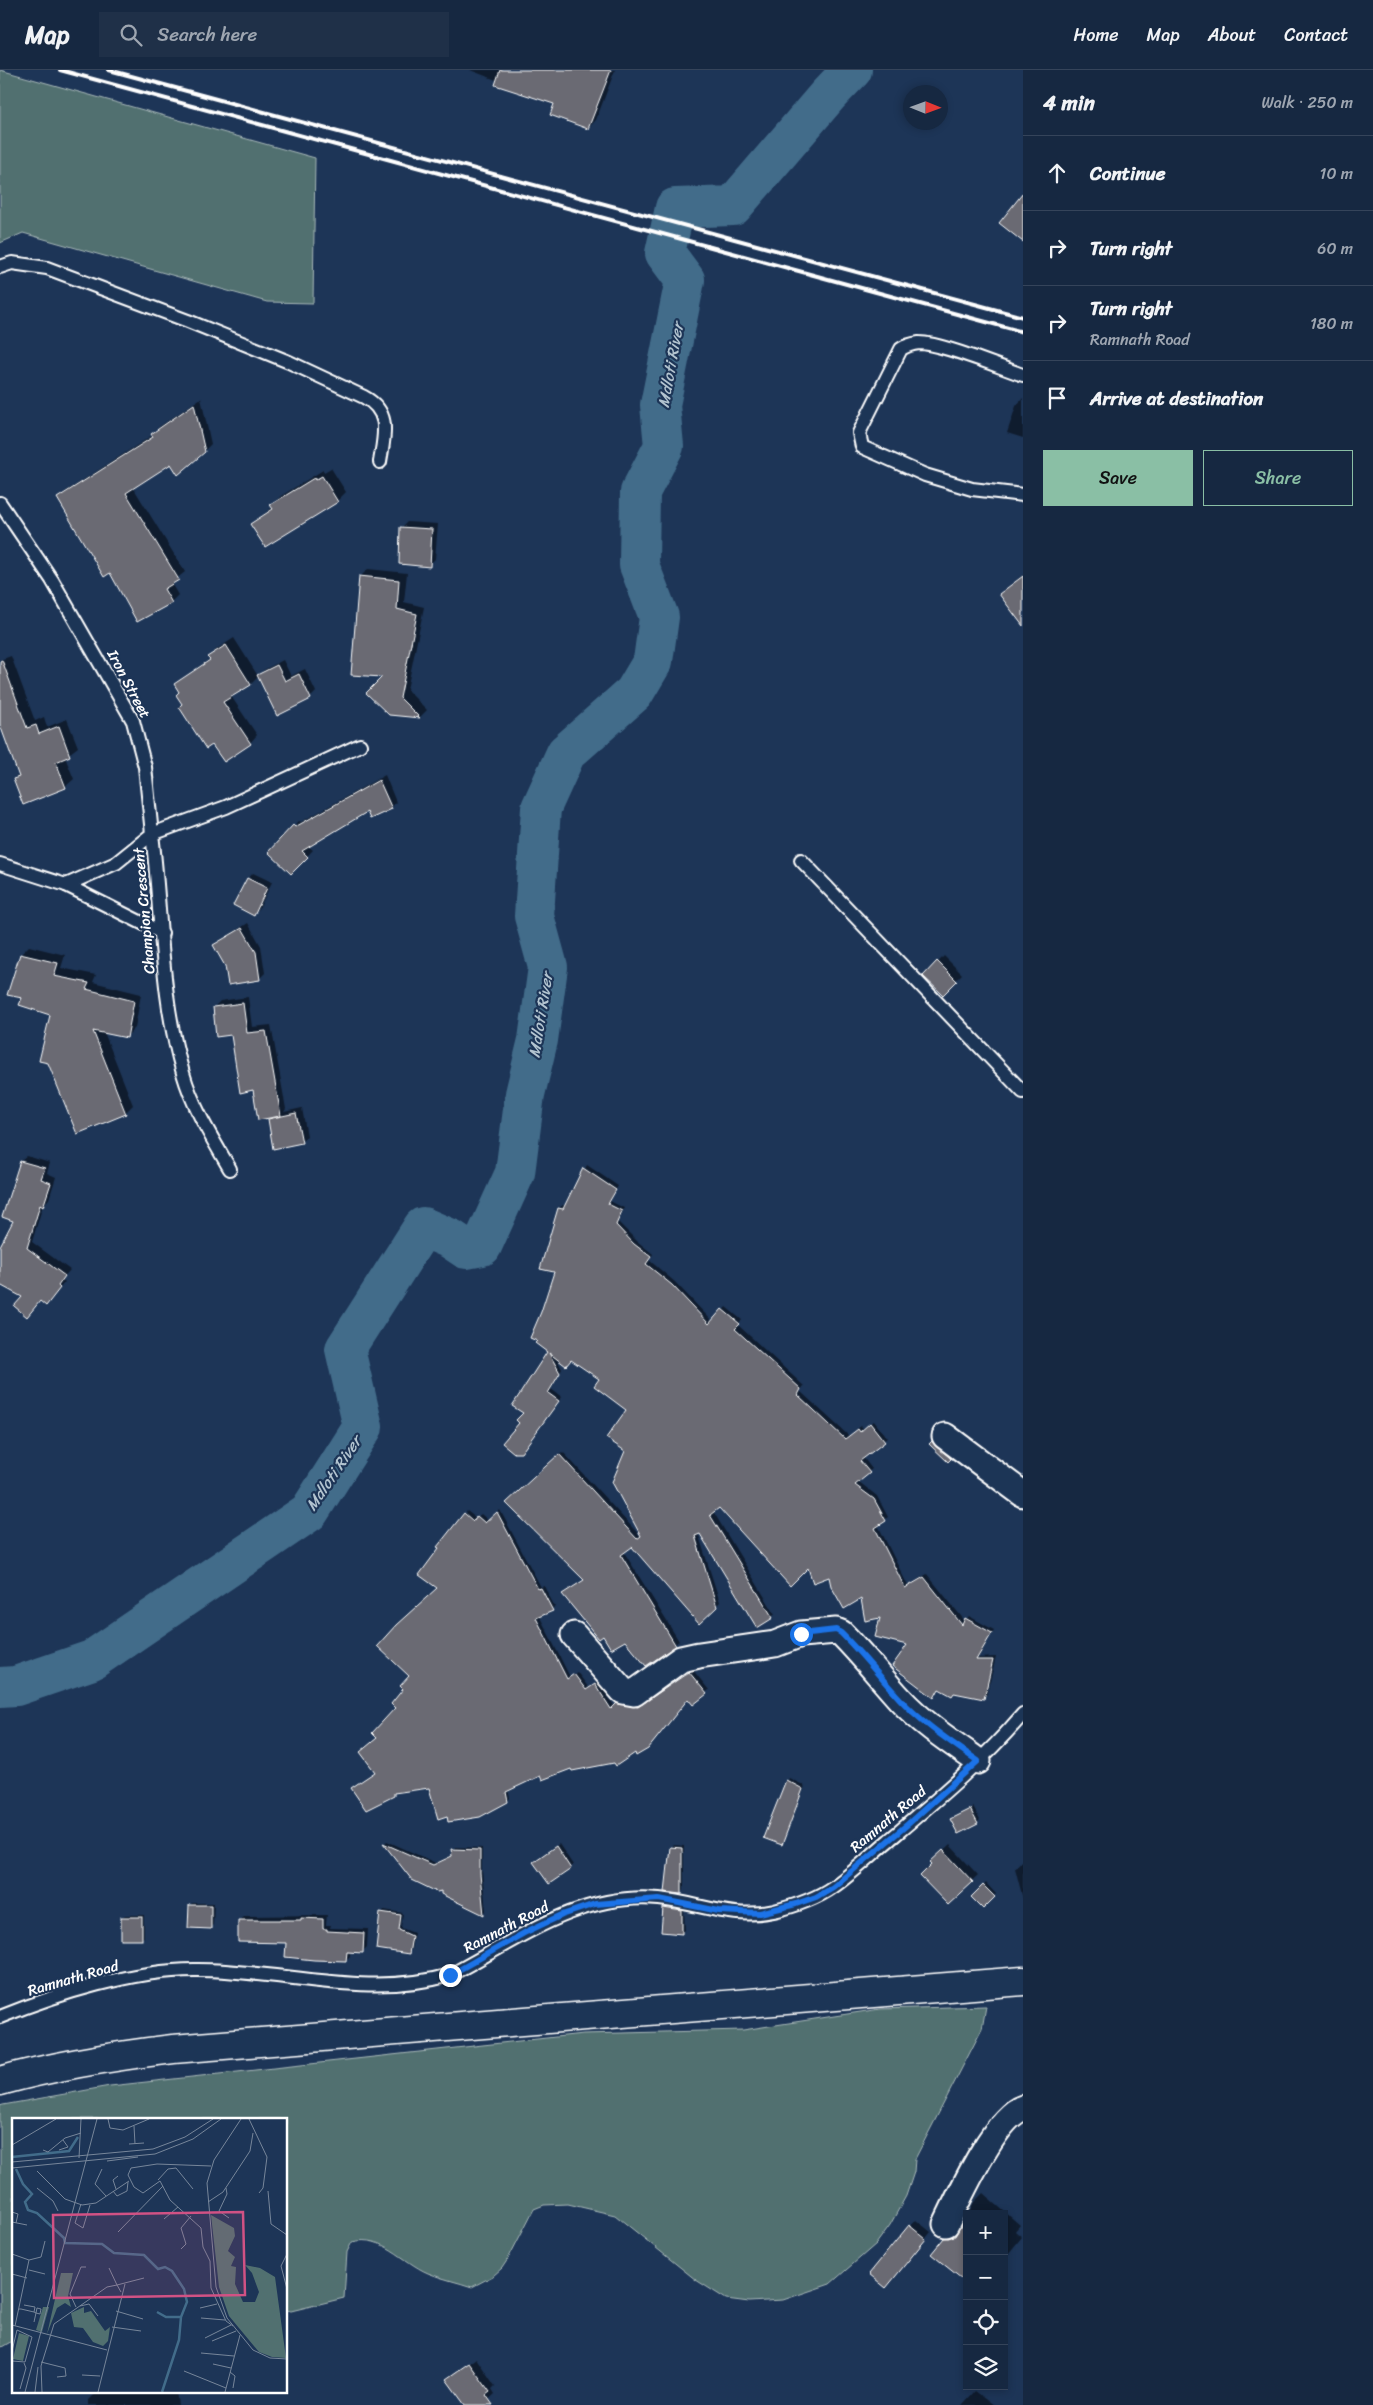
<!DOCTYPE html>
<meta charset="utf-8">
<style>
body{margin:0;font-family:Sriracha,sans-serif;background:#1f3048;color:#f1f3f6}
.controls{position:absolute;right:15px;bottom:15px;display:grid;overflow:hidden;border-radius:0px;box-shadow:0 2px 8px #0003}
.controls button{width:45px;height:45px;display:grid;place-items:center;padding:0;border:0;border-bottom:1px solid #35445a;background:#162841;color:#f1f3f6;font:25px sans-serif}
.compass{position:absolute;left:903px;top:15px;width:45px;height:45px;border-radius:50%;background:#162841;box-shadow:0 2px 8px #0003;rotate:91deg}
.stop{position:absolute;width:15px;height:15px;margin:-11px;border:4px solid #1a73e8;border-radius:50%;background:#fff}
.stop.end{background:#1a73e8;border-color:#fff;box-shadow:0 1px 5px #0008}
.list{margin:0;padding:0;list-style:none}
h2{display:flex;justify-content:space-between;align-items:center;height:65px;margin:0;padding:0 20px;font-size:21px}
h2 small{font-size:16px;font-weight:400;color:#9ea6b1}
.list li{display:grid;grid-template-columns:32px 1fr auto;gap:15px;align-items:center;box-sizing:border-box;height:75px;padding:0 20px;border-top:1px solid #35445a}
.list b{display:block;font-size:19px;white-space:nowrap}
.list p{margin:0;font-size:16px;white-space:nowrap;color:#9ea6b1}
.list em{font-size:16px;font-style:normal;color:#9ea6b1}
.actions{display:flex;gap:10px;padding:15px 20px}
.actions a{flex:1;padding:11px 0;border:1px solid #8abfa5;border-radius:0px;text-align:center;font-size:18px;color:#8abfa5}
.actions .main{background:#8abfa5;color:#111}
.icon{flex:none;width:28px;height:28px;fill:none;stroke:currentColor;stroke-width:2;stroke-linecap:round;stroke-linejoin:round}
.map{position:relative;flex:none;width:1023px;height:2335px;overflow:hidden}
header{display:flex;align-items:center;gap:30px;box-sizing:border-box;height:70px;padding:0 25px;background:#162841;border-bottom:1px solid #35445a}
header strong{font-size:24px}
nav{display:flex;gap:28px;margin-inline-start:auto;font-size:18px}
.search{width:350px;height:45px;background:#1f3048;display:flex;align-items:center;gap:12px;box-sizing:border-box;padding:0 18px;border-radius:0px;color:#9ea6b1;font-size:19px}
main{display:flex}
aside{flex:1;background:#162841}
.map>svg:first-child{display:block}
.green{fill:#517070;stroke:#a8b8b8}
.shadow{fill:#0007}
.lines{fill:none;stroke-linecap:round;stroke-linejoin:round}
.river{stroke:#426c8a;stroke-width:40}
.building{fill:#6a6a73;stroke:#fff}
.lane-casing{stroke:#fff;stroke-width:16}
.street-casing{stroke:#fff;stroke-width:29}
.secondary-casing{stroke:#fff;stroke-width:31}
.lane{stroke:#1d3557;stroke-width:12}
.street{stroke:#1d3557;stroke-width:25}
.secondary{stroke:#1d3557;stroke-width:28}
.rail{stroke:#fff;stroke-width:4}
.route{stroke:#1a73e8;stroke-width:6}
.labels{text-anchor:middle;stroke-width:4.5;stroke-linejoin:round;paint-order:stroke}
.street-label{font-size:15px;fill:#fff;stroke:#1d3557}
.water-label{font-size:16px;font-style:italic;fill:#b3c4d0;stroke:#1d3557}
.inset-river{fill:none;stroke:#426c8a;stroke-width:2.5}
.inset-road{fill:none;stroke:#77869a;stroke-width:1}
.view{fill:#d15284;fill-opacity:0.15;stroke:#d15284;stroke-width:2.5}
.inset-edge{fill:none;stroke:#fff;stroke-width:2.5}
</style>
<header>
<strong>Map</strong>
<div class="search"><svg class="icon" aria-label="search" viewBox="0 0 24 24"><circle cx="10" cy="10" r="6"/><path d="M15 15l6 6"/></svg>Search here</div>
<nav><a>Home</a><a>Map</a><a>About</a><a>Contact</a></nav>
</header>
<main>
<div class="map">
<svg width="1023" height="2335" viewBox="0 0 1023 2335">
<rect width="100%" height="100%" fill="#1d3557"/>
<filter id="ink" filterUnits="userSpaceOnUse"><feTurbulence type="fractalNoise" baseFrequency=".02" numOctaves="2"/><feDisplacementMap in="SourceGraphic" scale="10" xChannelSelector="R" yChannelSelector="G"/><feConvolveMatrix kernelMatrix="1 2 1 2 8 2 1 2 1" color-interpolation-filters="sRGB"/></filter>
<g filter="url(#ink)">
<g class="green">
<polygon points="0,0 315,88 313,233 267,232 23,163 0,173"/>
<path d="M 986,1936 L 982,1959 L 915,2089 L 914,2102 L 906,2126 L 890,2155 L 876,2174 L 830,2214 L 783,2230 L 749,2232 L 726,2229 L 696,2210 L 615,2145 L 568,2134 L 544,2135 L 534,2139 L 508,2189 L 502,2198 L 493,2206 L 472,2217 C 458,2212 442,2209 428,2203 C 402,2192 383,2164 352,2172 L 347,2182 L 344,2228 L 291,2241 L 286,2240 L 286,2049 L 14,2049 L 14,2270 L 0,2278 L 0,2036 L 3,2035 L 110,2016 L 583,1964 L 743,1960 L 880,1939 Z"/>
</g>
<g class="shadow">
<polygon points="470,0 615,0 596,50 588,58 555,33"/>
<polygon points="201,328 211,374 204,381 171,392 133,417 185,502 171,513 178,525 171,532 58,429 65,422 153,365 159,357"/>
<polygon points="1023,328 1023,368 1007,363 1016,336"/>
<polygon points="331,398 346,422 337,431 252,454 273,437 272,435 281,426 323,400 324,402"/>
<polygon points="407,452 438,454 435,489 429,495 401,458"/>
<polygon points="368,499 407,503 404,532 424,537 407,620 427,640 420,647 389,643 384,606 360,507"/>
<polygon points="1023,505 1023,554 1000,524"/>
<polygon points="234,568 258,606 264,600 283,590 291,606 305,599 316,622 310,628 259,606 251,614 231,626 257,665 250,673 183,634 180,622 176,614 210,589 209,587 217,579"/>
<polygon points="11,586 35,651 44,647 47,657 67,649 78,677 65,687 74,709 65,717 14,709 20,704 0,651 0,590"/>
<polygon points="385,705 396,732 391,738 368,740 308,776 313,780 291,803 294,756 299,751 301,752"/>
<polygon points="253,803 272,812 259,839 253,844 248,809"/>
<polygon points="248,853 261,876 265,903 259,909 226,896 214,875"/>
<polygon points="29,876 65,885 61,898 96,905 93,912 141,924 135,958 127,966 104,962 133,1035 125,1043 51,944 24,927 9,924 21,884"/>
<polygon points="944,886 962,904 943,923 925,906"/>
<polygon points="248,927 252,957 271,955 286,1039 284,1042 302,1038 307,1066 301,1072 269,1049 272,1046 254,1019 232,963 214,937 220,931"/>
<polygon points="27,1086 50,1093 47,1103 56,1107 49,1129 43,1135 32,1172 70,1200 62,1209 65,1212 46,1234 41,1230 23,1227 0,1213 0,1178 15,1151 21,1091"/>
<polygon points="587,1095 618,1116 610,1131 624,1138 618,1152 637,1171 653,1184 649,1190 675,1212 713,1252 726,1237 742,1250 738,1255 804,1316 800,1321 849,1366 861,1356 864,1359 874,1351 887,1368 863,1387 872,1399 858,1411 877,1426 888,1447 878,1455 908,1516 927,1504 965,1551 969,1546 994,1560 978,1588 996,1587 987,1624 984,1627 940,1618 934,1626 909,1575 862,1527 830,1505 809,1496 720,1436 713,1441 775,1544 772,1547 701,1462 698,1463 720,1532 699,1552 632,1476 624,1482 679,1571 647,1595 625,1569 604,1564 564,1524 585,1509 508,1433 563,1382 643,1469 626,1380 628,1340 601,1308 571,1289 556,1287 562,1299 551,1319 562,1327 524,1378 521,1353 548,1281 539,1270 542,1243 556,1201 542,1198 559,1138 563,1135 566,1136"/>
<polygon points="935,1370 953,1385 948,1391 931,1374"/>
<polygon points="500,1440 541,1517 544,1516 555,1537 539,1545 570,1607 577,1602 589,1618 598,1612 615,1637 621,1631 642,1635 693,1600 709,1620 693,1633 688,1627 636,1681 615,1691 572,1697 541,1704 508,1719 510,1728 507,1731 448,1745 430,1717 396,1722 393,1724 376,1701 379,1668 397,1638 411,1606 465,1444 467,1441 476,1448 481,1444 489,1451"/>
<polygon points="789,1708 805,1716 782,1774 765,1767"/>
<polygon points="973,1737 980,1750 977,1753 951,1749"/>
<polygon points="387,1771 436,1793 453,1785 453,1780 455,1777 482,1778 482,1801 486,1841 484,1843 442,1823 442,1819 413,1809 385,1773"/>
<polygon points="559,1774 573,1795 549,1812 538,1789"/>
<polygon points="674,1775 684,1776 684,1820 682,1823 671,1778"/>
<polygon points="950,1775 978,1805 948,1833 932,1792"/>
<polygon points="1023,1789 1023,1829 1015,1798"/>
<polygon points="986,1813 996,1824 983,1837 973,1827"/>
<polygon points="192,1833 214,1833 213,1855 210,1857 190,1836"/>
<polygon points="667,1836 684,1839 685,1860 682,1863 662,1860 664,1838"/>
<polygon points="384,1840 403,1843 401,1858 414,1863 411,1880 408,1883 382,1843"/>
<polygon points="125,1845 144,1845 144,1867 141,1869 122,1847"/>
<polygon points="327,1845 326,1855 331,1855 330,1858 368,1859 367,1877 362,1882 350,1881 350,1886 346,1890 287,1871 240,1850 244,1846"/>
<polygon points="983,2123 1020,2155 1015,2161 1022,2167 1004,2189 1004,2144 968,2144 974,2132"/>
<polygon points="916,2150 931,2162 892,2210 871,2204"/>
<polygon points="961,2158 967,2212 945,2169 954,2159"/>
<polygon points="476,2288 495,2316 492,2319 495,2324 483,2335 466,2335 448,2309"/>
<polygon points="98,2321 176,2321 178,2335 89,2335 89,2330"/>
<polygon points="975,2321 994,2335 962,2335"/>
</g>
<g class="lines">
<polyline class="river" points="0,1617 16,1616 92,1590 309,1442 363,1357 345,1279 423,1157 451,1169 466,1179 482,1176 515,1103 525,1024 538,970 548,897 534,846 541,738 566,683 634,623 653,591 659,547 639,495 640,422 664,376 660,335 685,210 665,183 675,138 733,136 828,25 852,0"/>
</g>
<g class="building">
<polygon points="500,0 611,0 588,59 550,45 554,34 495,15"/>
<polygon points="1023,123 1023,172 999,153"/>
<polygon points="194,334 205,382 178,405 171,394 126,423 179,510 164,519 172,533 137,552 110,503 104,507 57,428 153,367 151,364"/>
<polygon points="322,406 338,432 265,477 250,454 273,439 270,435 314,408 315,410"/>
<polygon points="400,457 432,459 430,497 399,494"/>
<polygon points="359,506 399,510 397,539 417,544 400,628 420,648 389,645 366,623 382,607 351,605"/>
<polygon points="1023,506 1023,556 999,524"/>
<polygon points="226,575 251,615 223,632 251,674 224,692 212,675 206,679 179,637 182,634 176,625 179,622 174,614 210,590 207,587"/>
<polygon points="2,590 27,658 36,655 39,664 59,656 70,686 56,692 66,718 23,735 13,709 19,707 0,655 0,591"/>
<polygon points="277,595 285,611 299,604 311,629 277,646 257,605"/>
<polygon points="379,710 392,739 370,749 367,742 302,781 308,787 291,804 268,782 293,755 295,757"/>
<polygon points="247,808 267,818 254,846 233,835"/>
<polygon points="242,858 256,882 260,910 228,915 225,896 213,875"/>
<polygon points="20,884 58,893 54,906 89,913 86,919 134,931 127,968 93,961 126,1044 77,1064 48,993 39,991 50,945 19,935 22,928 7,925"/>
<polygon points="937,891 957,911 943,925 923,906"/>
<polygon points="243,933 247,963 266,961 281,1046 258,1050 253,1020 240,1023 231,965 216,967 213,937"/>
<polygon points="296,1043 302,1073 273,1079 268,1049"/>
<polygon points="20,1091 45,1098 41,1109 51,1113 43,1137 40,1135 27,1178 65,1206 58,1216 60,1218 46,1236 40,1231 27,1247 14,1236 22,1227 0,1215 0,1176 13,1151 2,1147"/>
<polygon points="583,1098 616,1120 608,1134 622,1141 616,1155 634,1174 651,1187 646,1194 672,1215 709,1254 722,1239 740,1254 735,1259 801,1319 798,1325 845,1369 858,1359 860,1362 870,1353 885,1372 860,1391 870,1403 855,1415 874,1429 886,1451 875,1458 905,1518 924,1507 962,1555 965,1548 992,1563 976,1590 993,1590 984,1629 954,1623 952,1626 939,1619 934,1628 892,1596 907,1575 875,1567 880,1548 865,1551 861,1529 844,1539 831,1516 829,1507 813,1513 808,1498 790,1516 719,1438 710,1445 773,1548 757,1558 700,1464 695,1466 717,1537 699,1554 632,1477 621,1485 676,1576 646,1596 625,1571 611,1579 603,1566 599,1569 562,1524 584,1510 506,1433 559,1384 637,1469 641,1466 612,1412 625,1381 606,1368 626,1340 594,1316 599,1309 571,1290 566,1296 549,1283 560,1303 548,1323 559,1331 521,1383 514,1383 502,1373 519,1353 516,1350 523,1343 512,1336 547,1282 535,1273 537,1271 530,1268 541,1242 554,1202 540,1199 558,1138 563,1139"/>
<polygon points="932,1371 951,1389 948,1392 929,1374"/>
<polygon points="497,1442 538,1519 541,1518 553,1541 536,1548 567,1609 574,1604 586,1620 595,1614 611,1639 617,1633 638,1637 689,1602 707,1624 693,1635 688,1629 648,1679 636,1686 635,1683 616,1696 614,1693 572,1701 571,1699 542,1710 540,1706 506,1722 508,1732 480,1747 448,1752 447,1746 438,1749 429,1718 394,1723 394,1726 366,1740 351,1718 375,1702 360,1682 377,1668 372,1663 395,1638 391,1634 403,1619 400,1616 409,1606 377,1576 396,1555 437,1518 419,1505 439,1478 437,1477 464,1443 473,1451 477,1446 485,1453"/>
<polygon points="786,1710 803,1719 782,1775 763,1768"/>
<polygon points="970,1739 978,1754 958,1764 950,1749"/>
<polygon points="383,1773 433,1795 452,1786 451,1779 480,1780 480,1804 484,1845 441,1824 441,1821 437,1822 412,1810"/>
<polygon points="556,1776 571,1799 549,1814 533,1792"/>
<polygon points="670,1777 682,1778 682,1824 665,1822"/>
<polygon points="943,1780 973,1812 948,1835 920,1806 932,1794 930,1792"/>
<polygon points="983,1815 995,1827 983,1839 971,1827"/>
<polygon points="189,1835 211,1835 211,1859 188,1858"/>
<polygon points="663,1838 682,1841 682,1864 661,1862"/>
<polygon points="380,1842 401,1845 399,1860 412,1866 409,1884 376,1879"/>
<rect x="121" y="1847" width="21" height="23"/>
<polygon points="301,1848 323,1849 323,1859 327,1859 327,1861 364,1863 363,1883 347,1882 346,1891 314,1890 285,1887 286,1873 238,1872 238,1850 301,1850"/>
<polygon points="967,2144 967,2213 931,2184 944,2168 955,2166"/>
<polygon points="909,2155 926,2169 886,2218 869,2204"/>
<polygon points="469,2293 490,2322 486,2325 493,2335 465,2335 446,2309"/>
</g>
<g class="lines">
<g class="lane-casing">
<g id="lane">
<path d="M 0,197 L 12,193 L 47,198 L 188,251 L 289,292 L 364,327 C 392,342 384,366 380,392"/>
<path d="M 1023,305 C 999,297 941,273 919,273 C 912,274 907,275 901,279 L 859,363 L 862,377 L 925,405 L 972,419 L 1023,425"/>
<polyline points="0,433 52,510 133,651 145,697 152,764 116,793 66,815"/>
<polyline points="801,790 1023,1022"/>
<polyline points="0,794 66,815 162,863"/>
<path d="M 230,1099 C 212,1068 193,1038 183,1003 C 160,926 162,843 152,764 L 226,737 L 360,675"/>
<path d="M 0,1947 C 57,1924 136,1899 198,1900 C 282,1900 366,1929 450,1905 C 515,1871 581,1821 659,1829 C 700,1833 731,1850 774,1841 C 795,1836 816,1829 833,1817 C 853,1803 870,1786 888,1771 C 935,1731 983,1691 1023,1644"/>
</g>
</g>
<g class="street-casing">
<g id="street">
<polyline points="945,1366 1023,1424"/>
<path d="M 574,1565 L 623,1621 L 634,1623 L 681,1589 L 699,1585 L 775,1574 L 801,1564 L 836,1561 L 841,1563 C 862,1584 880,1607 900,1629 C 922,1653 951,1672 978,1691"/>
<path d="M 946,2154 C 959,2127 995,2047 1023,2038"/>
</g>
</g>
<g class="secondary-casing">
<path id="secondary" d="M 0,2011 C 57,1995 114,1986 173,1979 L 1023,1911"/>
</g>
<use href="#lane" class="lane"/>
<use href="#street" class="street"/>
<use href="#secondary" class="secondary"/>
<g class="rail">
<polyline points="60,0 1023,262"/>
<polyline points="109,0 1023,247"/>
</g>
</g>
</g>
<g class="lines" filter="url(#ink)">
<path class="route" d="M 450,1905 L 526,1862 L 562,1845 L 595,1834 L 659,1829 L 719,1841 L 760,1843 L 796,1834 L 816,1827 L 833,1817 L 908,1754 L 978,1691 C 951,1672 922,1653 900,1629 C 880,1607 862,1584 841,1563 L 836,1560 L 801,1564"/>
</g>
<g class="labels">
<g class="street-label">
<text transform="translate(129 614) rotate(62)" y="5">Iron Street</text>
<text transform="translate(144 841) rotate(-95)" y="5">Champion Crescent</text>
<text transform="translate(888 1749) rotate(-40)" y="5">Ramnath Road</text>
<text transform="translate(506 1857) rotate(-28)" y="5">Ramnath Road</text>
<text transform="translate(73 1908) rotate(-16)" y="5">Ramnath Road</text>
</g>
<g class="water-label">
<text transform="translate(670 295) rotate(-80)" y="6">Mdloti River</text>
<text transform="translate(540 945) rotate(-81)" y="6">Mdloti River</text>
<text transform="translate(333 1403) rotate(-56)" y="6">Mdloti River</text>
</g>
</g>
<g transform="translate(12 2048)">
<rect width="275" height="275" fill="#1d3557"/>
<path d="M 199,97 L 222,110 L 223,118 L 216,133 L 223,139 L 219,148 L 224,149 L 223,166 L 231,184 L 243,184 L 247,174 L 240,155 L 233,147 L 248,150 L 263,159 L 274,240 L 260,239 L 247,234 L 217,198 L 207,169 ZM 49,155 L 61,155 L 56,178 L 59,189 L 53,185 L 45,190 L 35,216 ZM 31,189 L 37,189 L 30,214 L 24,212 ZM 72,189 L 72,195 L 79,193 L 93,213 L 98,209 L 96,223 L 91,228 L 81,224 L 71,210 L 62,209 L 59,195 ZM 7,215 L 17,218 L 11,243 L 1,241 Z" fill="#517070"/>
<path class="inset-river" d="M 0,39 L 57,33 L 66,19M 4,51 L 11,66 L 20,76 L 13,84 L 16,92 L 25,95 L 52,120 L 53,125 L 90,126 L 102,135 L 132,137 L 146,151 L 153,149 L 160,153 L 172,171 L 175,184 L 169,199 L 167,222 L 150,274M 145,194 L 154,199 L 169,199"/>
<path class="inset-road" d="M 96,1 L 98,10 L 111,12 L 137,1M 229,1 L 202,42 L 195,65 L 204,169 L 215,200 L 241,232 L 258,240 L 275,241M 237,1 L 255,39 L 251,70 L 247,75M 122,8 L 123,26M 117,26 L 132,25M 0,27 L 44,1M 31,32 L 36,34 L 53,20 L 69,15M 47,32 L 56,29 L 51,22M 67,40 L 69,1M 95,43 L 126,39M 0,44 L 141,31 L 173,19 L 201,1M 199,48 L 145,46 L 119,50 L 116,57 L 122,69 L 131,75 L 148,63 L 158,82 L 189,110 L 191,129 L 198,143 L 199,170 L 214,203 L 221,208M 0,50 L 143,36 L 181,21 L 209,1M 90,51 L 83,66 L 94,78M 25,53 L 53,81 L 70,87 L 84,85 L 117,63M 146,62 L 156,51 L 164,50 L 181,71M 25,70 L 41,83 L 46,93M 214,70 L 215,76 L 207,93 L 217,100M 104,71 L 101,62 L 106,58M 101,73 L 105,78 L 115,73 L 116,64M 256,73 L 259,106 L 275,117M 196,84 L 211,74 L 238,33 L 241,15M 69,86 L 63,105 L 71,110 L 78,87M 0,94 L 6,96 L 4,105M 152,101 L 166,89M 0,104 L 15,107M 106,114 L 151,68M 169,131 L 174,126 L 169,110 L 179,98M 0,136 L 17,142M 275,136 L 269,148 L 275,171M 17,142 L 29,139 L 33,123M 97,150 L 105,167 L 132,160M 17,152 L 33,156M 0,156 L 15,160M 12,187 L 23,189 L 22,194M 68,188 L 77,186 L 86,198M 64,189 L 58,176 L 69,149 L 74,149M 188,190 L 205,186M 7,191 L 9,191 L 22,194 L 24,195 L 28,196 L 29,191 L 25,190 L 24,195 L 22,204M 104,193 L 131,201M 189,200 L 213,202M 0,207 L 95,232M 3,208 L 17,142M 100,209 L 129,213M 193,220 L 219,207M 200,223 L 224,213M 0,233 L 5,212M 189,235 L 222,238M 0,243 L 13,244 L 20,219 L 5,212M 29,244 L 53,250 L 54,258 L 45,259M 201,246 L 219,250M 172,253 L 214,270M 218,254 L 223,258 L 221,270M 70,257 L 88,258M 8,271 L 14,250 L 12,245M 13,274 L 85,1M 23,274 L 26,249M 30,274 L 29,248 L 42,206 L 95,169 L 105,167 L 109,174M 86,274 L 113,166M 213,274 L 228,217"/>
<path class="view" d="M 231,94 L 233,177 L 42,180 L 41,97 Z"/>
<rect width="275" height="275" class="inset-edge"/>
</g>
</svg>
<div class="controls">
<button>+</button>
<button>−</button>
<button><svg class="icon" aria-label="locate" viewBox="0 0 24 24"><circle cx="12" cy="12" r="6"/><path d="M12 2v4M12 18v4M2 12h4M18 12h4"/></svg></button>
<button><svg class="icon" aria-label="layers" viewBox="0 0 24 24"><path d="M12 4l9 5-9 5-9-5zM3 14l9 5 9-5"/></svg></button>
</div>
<svg class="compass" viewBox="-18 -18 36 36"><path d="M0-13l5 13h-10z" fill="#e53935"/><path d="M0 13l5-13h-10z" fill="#9ea6b1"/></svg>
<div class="stop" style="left:801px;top:1564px"></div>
<div class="stop end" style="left:450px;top:1905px"></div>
</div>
<aside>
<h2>4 min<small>Walk · 250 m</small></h2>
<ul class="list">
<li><svg class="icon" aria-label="ahead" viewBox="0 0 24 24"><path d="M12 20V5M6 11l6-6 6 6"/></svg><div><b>Continue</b></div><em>10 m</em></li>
<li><svg class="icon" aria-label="right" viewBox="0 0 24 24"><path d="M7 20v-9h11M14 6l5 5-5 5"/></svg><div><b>Turn right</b></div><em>60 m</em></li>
<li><svg class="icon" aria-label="right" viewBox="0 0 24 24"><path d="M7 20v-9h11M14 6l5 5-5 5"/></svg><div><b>Turn right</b><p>Ramnath Road</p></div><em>180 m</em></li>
<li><svg class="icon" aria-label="arrive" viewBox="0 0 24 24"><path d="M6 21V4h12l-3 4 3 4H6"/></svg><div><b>Arrive at destination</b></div></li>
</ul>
<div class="actions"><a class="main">Save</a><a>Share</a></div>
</aside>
</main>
